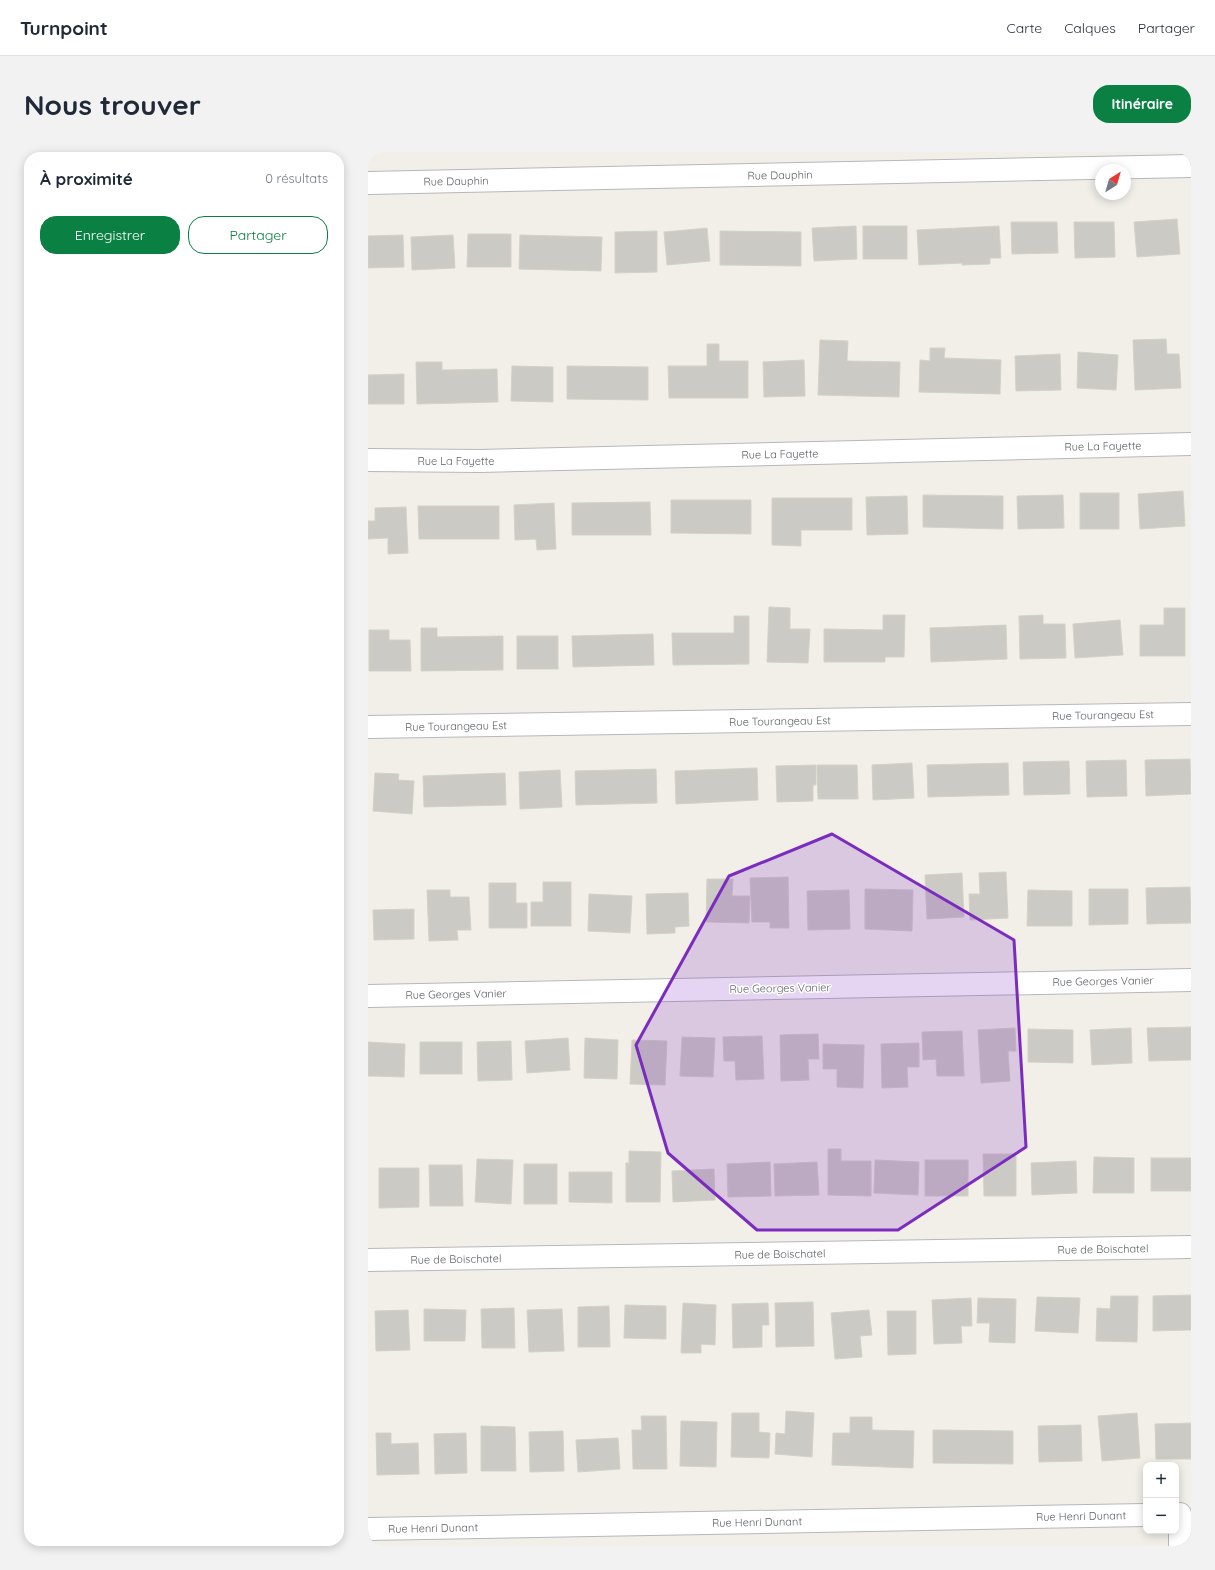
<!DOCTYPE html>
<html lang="fr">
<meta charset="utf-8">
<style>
body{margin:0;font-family:Quicksand,sans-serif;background:#f2f2f3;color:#1f2937}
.controls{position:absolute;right:12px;bottom:12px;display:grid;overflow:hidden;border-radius:8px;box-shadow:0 2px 10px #0003}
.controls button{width:36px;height:36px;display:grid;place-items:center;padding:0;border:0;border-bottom:1px solid #e0e1e3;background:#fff;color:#1f2937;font:20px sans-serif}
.compass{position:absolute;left:727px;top:12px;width:36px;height:36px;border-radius:50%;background:#fff;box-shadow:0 2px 10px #0003;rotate:37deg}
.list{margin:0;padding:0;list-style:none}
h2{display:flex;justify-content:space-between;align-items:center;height:52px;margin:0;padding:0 16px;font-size:17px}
h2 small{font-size:13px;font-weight:400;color:#747a83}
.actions{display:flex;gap:8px;padding:12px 16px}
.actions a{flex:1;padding:9px 0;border:1px solid #0b8043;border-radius:16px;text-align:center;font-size:14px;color:#0b8043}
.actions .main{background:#0b8043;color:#fff}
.map{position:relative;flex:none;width:823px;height:1394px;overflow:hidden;border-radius:16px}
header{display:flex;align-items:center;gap:24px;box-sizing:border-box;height:56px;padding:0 20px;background:#fff;border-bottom:1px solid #e0e1e3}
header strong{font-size:19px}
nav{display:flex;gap:22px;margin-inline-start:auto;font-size:14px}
.intro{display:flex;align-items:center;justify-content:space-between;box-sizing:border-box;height:96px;padding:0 24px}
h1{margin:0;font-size:28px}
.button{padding:10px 18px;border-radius:16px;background:#0b8043;color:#fff;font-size:14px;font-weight:700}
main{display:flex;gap:24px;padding:0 24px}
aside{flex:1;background:#fff;border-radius:16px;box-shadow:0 2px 10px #0003}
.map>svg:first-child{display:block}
.building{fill:#cccac5;stroke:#d6d1c6}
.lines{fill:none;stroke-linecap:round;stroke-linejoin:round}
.minor-casing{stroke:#b5b8bc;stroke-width:24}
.minor{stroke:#fff;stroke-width:22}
.marked{fill:#7b2cbf;fill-opacity:0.2;stroke:#7b2cbf;stroke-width:3;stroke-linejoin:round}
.labels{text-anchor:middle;stroke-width:3;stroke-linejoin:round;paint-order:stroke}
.street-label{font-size:11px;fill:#5f6368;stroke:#fff}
</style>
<header>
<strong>Turnpoint</strong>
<nav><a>Carte</a><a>Calques</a><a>Partager</a></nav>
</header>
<div class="intro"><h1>Nous trouver</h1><a class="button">Itinéraire</a></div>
<main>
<aside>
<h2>À proximité<small>0 résultats</small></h2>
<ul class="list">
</ul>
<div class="actions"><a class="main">Enregistrer</a><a>Partager</a></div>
</aside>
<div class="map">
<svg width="823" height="1394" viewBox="0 0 823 1394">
<rect width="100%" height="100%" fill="#f1efe8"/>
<g class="building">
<polygon points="809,67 812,102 769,105 766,70"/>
<polygon points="643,70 689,70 690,101 644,102"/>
<polygon points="706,70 746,70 747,105 707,106"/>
<polygon points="488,74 489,107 446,109 444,76"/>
<rect x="495" y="74" width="44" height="33"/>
<polygon points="631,74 633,106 622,106 622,112 594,113 594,111 551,113 549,78"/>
<polygon points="339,76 342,109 299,113 296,80"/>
<polygon points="289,79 289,120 247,121 247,80"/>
<polygon points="352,79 433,80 433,114 352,113"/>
<polygon points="100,82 143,82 143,115 99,115"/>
<polygon points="35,83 36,115 0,116 0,84"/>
<polygon points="85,83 87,116 44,118 43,85"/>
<polygon points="152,83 234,85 233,119 151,117"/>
<polygon points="798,187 799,202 811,202 813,236 767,238 765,188"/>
<polygon points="452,188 480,189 479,209 532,210 531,245 450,243"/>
<polygon points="339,192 351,192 351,209 380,209 380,246 301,246 300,214 339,214"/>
<polygon points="562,196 577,196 576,206 633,208 632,242 551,240 552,208 562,209"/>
<polygon points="710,200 750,203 748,238 709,236"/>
<polygon points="692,202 693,238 648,239 647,204"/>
<polygon points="436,208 437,244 396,245 395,210"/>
<polygon points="48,210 74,210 74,218 129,217 130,250 49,252"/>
<polygon points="144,214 185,215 185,250 143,249"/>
<polygon points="199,214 280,215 280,248 199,247"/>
<polygon points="36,222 36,252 0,252 0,223"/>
<polygon points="815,339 817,374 772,377 770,342"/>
<rect x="712" y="341" width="39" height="36"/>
<polygon points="555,343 635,344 635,377 555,375"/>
<polygon points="695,343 696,376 650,377 649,344"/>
<polygon points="539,344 540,382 499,383 498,345"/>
<polygon points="404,346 484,346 484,378 433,378 433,394 404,393"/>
<polygon points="303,348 383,348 383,382 303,381"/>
<polygon points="282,350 283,383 204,383 204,351"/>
<polygon points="186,351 188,397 169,398 168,387 147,388 146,353"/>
<polygon points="50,354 131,354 131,387 51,387"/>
<polygon points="38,355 40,401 20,402 20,386 0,387 0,369 7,369 7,356"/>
<polygon points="401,455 422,456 422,477 442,477 440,511 399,510"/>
<polygon points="796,456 817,456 817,504 772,504 772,473 796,473"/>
<polygon points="515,463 537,463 536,505 517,505 517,510 456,510 456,477 515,478"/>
<polygon points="675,463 675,472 697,472 698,506 652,507 651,464"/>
<polygon points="366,464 381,464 381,512 305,513 304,481 366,481"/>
<polygon points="752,468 755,503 707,506 705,472"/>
<polygon points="638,473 639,507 563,510 562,476"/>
<polygon points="53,476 69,476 69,485 135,484 135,518 53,519"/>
<polygon points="1,478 21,478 21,488 42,488 43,519 1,519"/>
<polygon points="285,482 286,513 205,515 204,484"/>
<rect x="149" y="484" width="41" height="33"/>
<polygon points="822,607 823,642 778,644 777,608"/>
<polygon points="758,608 759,644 719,645 718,609"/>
<polygon points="701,609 702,642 656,643 655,610"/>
<polygon points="544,611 546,646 505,648 504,613"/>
<polygon points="640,611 641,643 560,645 559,613"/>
<polygon points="448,613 448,633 445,633 445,649 409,650 408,614"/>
<polygon points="449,613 489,613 490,647 450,647"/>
<polygon points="389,616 390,648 308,652 307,619"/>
<polygon points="288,617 289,651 208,653 207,619"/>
<polygon points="192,618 194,655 152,657 151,620"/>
<polygon points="7,621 31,622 30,628 46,629 44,662 5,659"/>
<polygon points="137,621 138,653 56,655 55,624"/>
<polygon points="638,720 640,766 602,768 601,742 612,742 611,721"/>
<polygon points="594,721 596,765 559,767 557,723"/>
<polygon points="420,725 421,776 402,776 402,770 384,770 382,726"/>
<polygon points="339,727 365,727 364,744 382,744 381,771 338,770"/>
<polygon points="175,730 203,730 203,774 163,774 163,750 175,750"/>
<polygon points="121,731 148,731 148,751 159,751 159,776 121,776"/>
<polygon points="822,735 823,771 779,772 778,736"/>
<polygon points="497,737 545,738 544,779 497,777"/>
<polygon points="721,737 760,737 760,772 721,773"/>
<polygon points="59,738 82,738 82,745 101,745 103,778 89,778 90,788 61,789"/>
<polygon points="481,738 482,777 440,778 439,739"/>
<polygon points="660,738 704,739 704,774 659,774"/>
<polygon points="320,741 321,774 307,775 307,781 279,782 278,742"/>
<polygon points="221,742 264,744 262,781 220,779"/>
<polygon points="46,757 46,787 6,788 5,758"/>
<polygon points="823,875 823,908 781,909 779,876"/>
<polygon points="647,876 648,899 640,899 642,929 613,931 610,878"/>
<polygon points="763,876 764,911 724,913 722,878"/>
<polygon points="660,877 705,878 705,911 660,910"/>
<polygon points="594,879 596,924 569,924 568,907 555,908 554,880"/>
<polygon points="450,882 451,907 440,907 441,928 413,929 412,883"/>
<polygon points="394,884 396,927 368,928 367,909 356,909 355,885"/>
<polygon points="314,885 347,886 345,925 312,924"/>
<polygon points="200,886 202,918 159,921 157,889"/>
<polygon points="217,886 250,888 249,927 216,926"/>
<polygon points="264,888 299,889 297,933 262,932"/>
<polygon points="143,889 144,928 110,929 109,890"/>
<polygon points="0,890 37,892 36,925 0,924"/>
<rect x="52" y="890" width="42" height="32"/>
<polygon points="551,891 551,915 539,915 540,935 514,936 513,892"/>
<polygon points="455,892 496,893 495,936 469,935 469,917 455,917"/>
<polygon points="460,997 473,997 473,1009 503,1009 503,1044 460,1043"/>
<polygon points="261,999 293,1000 292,1050 258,1050 258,1011 261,1011"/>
<polygon points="615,1002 648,1002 648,1044 616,1044"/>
<polygon points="726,1005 766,1006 766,1041 725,1041"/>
<rect x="783" y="1006" width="40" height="33"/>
<polygon points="109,1007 145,1008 143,1052 107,1050"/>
<polygon points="507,1008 551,1010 550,1043 506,1041"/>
<rect x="557" y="1008" width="43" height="36"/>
<polygon points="708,1009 709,1041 664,1043 663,1011"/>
<polygon points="402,1010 403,1044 360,1045 359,1012"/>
<polygon points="449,1010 451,1043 407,1044 406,1012"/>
<rect x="156" y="1012" width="33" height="40"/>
<polygon points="61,1013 94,1013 95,1054 62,1054"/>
<polygon points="11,1016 51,1016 51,1055 11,1056"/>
<polygon points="346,1017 347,1048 305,1050 304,1019"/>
<polygon points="201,1020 244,1020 244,1051 201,1050"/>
<polygon points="823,1143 823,1178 785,1179 785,1144"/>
<polygon points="743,1144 770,1144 769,1190 728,1189 729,1156 742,1157"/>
<polygon points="669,1145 712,1146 710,1181 667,1179"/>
<polygon points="603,1146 604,1174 593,1174 594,1191 566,1192 564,1148"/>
<polygon points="610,1146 648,1147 647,1191 621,1190 622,1171 609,1171"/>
<polygon points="445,1150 446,1194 408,1195 407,1151"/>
<polygon points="315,1151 348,1153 347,1193 333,1192 333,1201 313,1201"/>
<polygon points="400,1151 401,1173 394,1173 394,1195 365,1196 364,1152"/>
<polygon points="257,1153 298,1154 298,1187 256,1186"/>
<polygon points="241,1154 242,1195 210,1195 210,1155"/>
<polygon points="146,1156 147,1196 114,1196 113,1157"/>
<polygon points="56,1157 98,1158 97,1189 56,1189"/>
<polygon points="194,1157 196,1199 161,1200 159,1158"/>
<polygon points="40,1158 42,1198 8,1199 7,1159"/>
<polygon points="501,1158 504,1183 492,1184 494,1205 467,1207 463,1161"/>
<polygon points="519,1159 548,1159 548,1202 520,1203"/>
<polygon points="418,1259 446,1261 444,1305 407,1302 408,1281 417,1282"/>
<polygon points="364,1261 391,1261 391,1280 402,1281 401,1306 363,1305"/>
<polygon points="769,1261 772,1306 734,1309 730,1264"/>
<polygon points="273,1264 298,1264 299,1317 265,1317 264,1278 274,1278"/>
<polygon points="482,1265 504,1265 504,1278 546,1279 545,1316 464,1313 465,1281 482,1281"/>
<polygon points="313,1269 349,1270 348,1315 312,1314"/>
<polygon points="823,1271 823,1307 788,1307 787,1272"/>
<polygon points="713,1273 714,1309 671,1310 670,1274"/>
<polygon points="113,1274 147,1275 148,1319 113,1319"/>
<polygon points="565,1278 645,1279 645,1312 565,1311"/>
<polygon points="195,1279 196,1319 162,1320 161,1280"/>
<polygon points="8,1281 23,1281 23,1292 50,1291 51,1322 9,1323"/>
<polygon points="98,1281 99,1321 67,1322 66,1282"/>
<polygon points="250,1286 252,1317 210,1320 208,1288"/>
</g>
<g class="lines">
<g class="minor-casing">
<g id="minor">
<polyline points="0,31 823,14"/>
<polyline points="0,308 112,309 823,292"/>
<polyline points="0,575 823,562"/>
<polyline points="0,844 823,828"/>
<polyline points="0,1108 823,1095"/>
<polyline points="0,1377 778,1363"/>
<polyline points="812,1394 812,1362"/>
</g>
</g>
<use href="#minor" class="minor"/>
</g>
<path class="marked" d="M 464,682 L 646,788 L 658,995 L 530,1078 L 389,1078 L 300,1001 L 268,893 L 361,724 Z"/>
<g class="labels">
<g class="street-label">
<text transform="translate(412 23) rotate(-1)" y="4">Rue Dauphin</text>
<text transform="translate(88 29) rotate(-1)" y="4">Rue Dauphin</text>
<text transform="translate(735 294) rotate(-1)" y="4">Rue La Fayette</text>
<text transform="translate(412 302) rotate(-1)" y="4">Rue La Fayette</text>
<text x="88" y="313">Rue La Fayette</text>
<text transform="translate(735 563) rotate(-1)" y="4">Rue Tourangeau Est</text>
<text transform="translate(412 569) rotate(-1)" y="4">Rue Tourangeau Est</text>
<text transform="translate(88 574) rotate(-1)" y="4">Rue Tourangeau Est</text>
<text transform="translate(735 829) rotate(-1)" y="4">Rue Georges Vanier</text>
<text transform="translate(412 836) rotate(-1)" y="4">Rue Georges Vanier</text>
<text transform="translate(88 842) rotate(-1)" y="4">Rue Georges Vanier</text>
<text transform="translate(735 1097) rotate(-1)" y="4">Rue de Boischatel</text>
<text transform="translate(412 1102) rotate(-1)" y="4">Rue de Boischatel</text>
<text transform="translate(88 1107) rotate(-1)" y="4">Rue de Boischatel</text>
<text transform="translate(713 1364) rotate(-1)" y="4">Rue Henri Dunant</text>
<text transform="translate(389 1370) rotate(-1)" y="4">Rue Henri Dunant</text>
<text transform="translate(65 1376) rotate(-1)" y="4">Rue Henri Dunant</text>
</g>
</g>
</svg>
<div class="controls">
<button>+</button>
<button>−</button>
</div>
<svg class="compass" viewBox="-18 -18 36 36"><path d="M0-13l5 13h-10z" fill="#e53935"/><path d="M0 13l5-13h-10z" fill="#747a83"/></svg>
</div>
</main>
